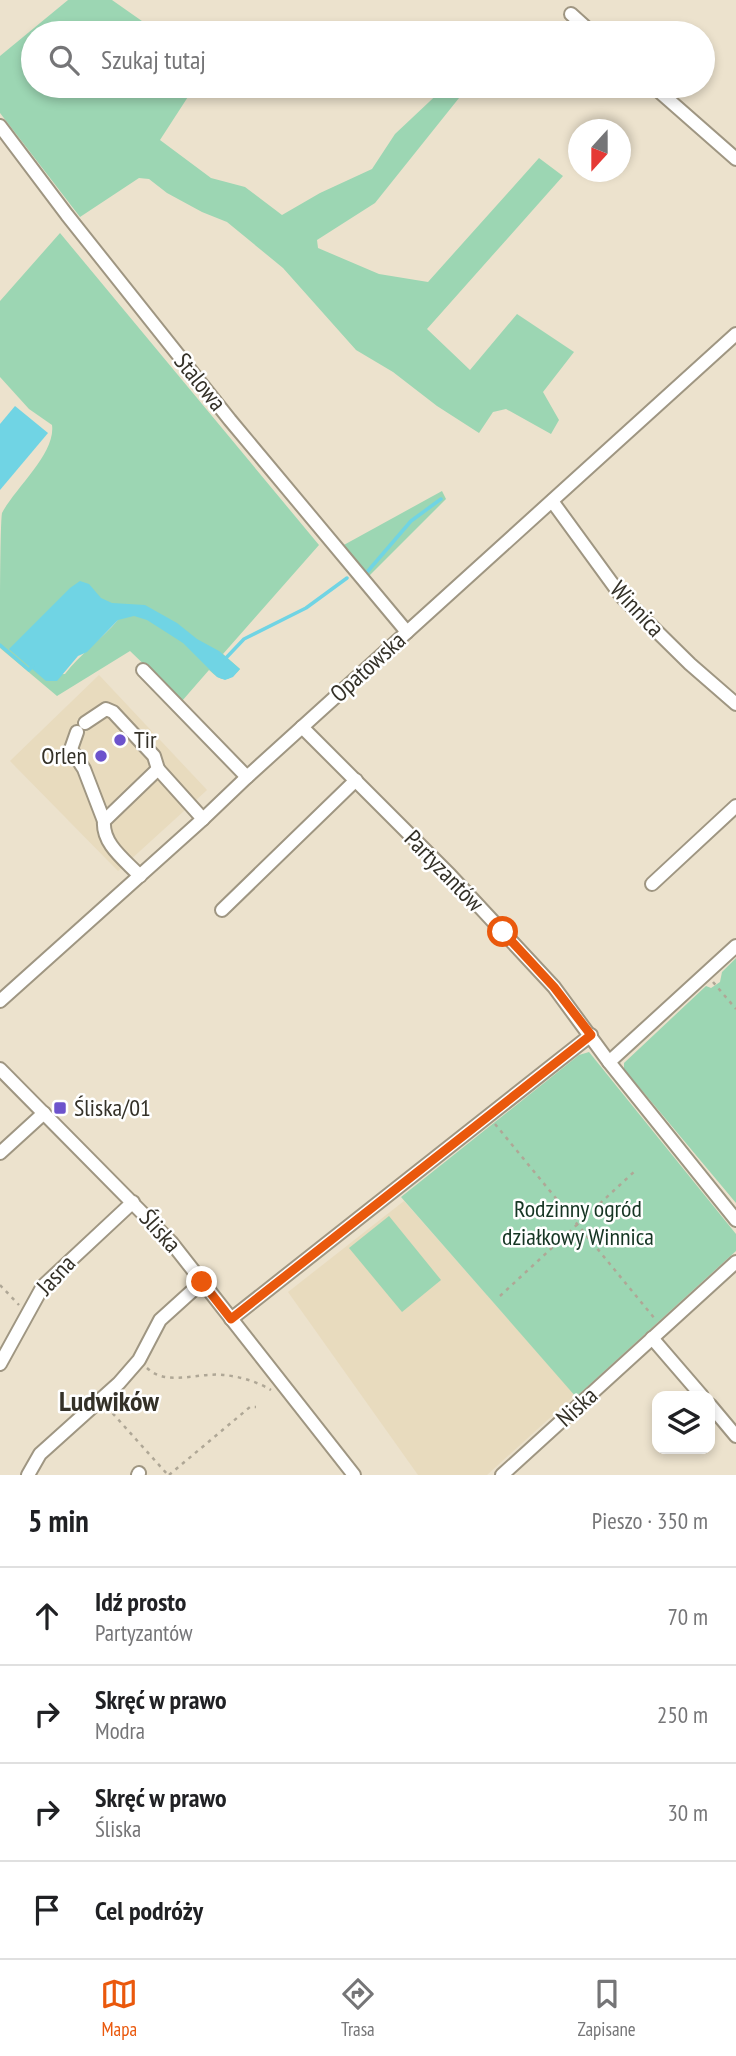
<!DOCTYPE html>
<html lang="pl">
<meta charset="utf-8">
<style>
body{margin:0;font-family:"PT Sans Narrow",sans-serif;background:#f2f2f2;color:#202124}
.controls{position:absolute;right:21px;bottom:21px;display:grid;overflow:hidden;border-radius:14px;box-shadow:0 4px 10px #0003}
.controls button{width:63px;height:63px;display:grid;place-items:center;padding:0;border:0;border-bottom:2px solid #e0e0e0;background:#fff;color:#202124;font:35px sans-serif}
.compass{position:absolute;left:568px;top:119px;width:63px;height:63px;border-radius:50%;background:#fff;box-shadow:0 4px 10px #0003;rotate:201deg}
.stop{position:absolute;width:21px;height:21px;margin:-16px;border:5px solid #ea580c;border-radius:50%;background:#fff}
.stop.end{background:#ea580c;border-color:#fff;box-shadow:0 2px 7px #0008}
.list{margin:0;padding:0;list-style:none}
h2{display:flex;justify-content:space-between;align-items:center;height:91px;margin:0;padding:0 28px;font-size:30px}
h2 small{font-size:23px;font-weight:400;color:#757577}
.list li{display:grid;grid-template-columns:46px 1fr auto;gap:21px;align-items:center;box-sizing:border-box;height:98px;padding:0 28px;border-top:2px solid #e0e0e0}
.list b{display:block;font-size:26px;white-space:nowrap}
.list p{margin:0;font-size:23px;white-space:nowrap;color:#757577}
.list em{font-size:23px;font-style:normal;color:#757577}
.icon{flex:none;width:38px;height:38px;fill:none;stroke:currentColor;stroke-width:2;stroke-linecap:round;stroke-linejoin:round}
.map{position:relative;flex:none;width:736px;height:1475px;overflow:hidden}
.search{position:absolute;background:#fff;box-shadow:0 4px 10px #0003;left:21px;right:21px;top:21px;height:77px;display:flex;align-items:center;gap:18px;box-sizing:border-box;padding:0 24px;border-radius:38px;color:#757577;font-size:26px}
.sheet{height:483px;background:#fff}
nav{display:flex;justify-content:space-around;align-items:center;box-sizing:border-box;height:98px;border-top:2px solid #e0e0e0;background:#fff;font-size:19px;color:#757577}
nav a{display:grid;justify-items:center;gap:4px}
nav .on{color:#ea580c}
.map>svg:first-child{display:block}
.built{fill:#e8dbbe}
.green{fill:#9cd6b3;fill-rule:evenodd}
.water{fill:#70d4e4}
.lines{fill:none;stroke-linecap:round;stroke-linejoin:round}
.stream{stroke:#70d4e4;stroke-width:3.5}
.minor-casing{stroke:#9f9682;stroke-width:16}
.path{stroke:#afa796;stroke-width:2.5;stroke-dasharray:3.5 5;stroke-linecap:butt}
.minor{stroke:#fff;stroke-width:12}
.route{stroke:#ea580c;stroke-width:9}
.poi-dot{fill:#6d53cc;stroke:#fff;stroke-width:2.5}
.labels{text-anchor:middle;stroke-width:5;stroke-linejoin:round;paint-order:stroke}
.street-label{font-size:24px;fill:#343128;stroke:#fff}
.poi-label{font-size:24px;fill:#343128;stroke:#fff;text-anchor:start}
.park-label{font-size:24px;fill:#153523;stroke:#fff}
.quarter-label{font-size:28px;font-weight:bold;fill:#343128;stroke:#fff}
</style>
<div class="map">
<svg width="736" height="1475" viewBox="0 0 736 1475">
<rect width="100%" height="100%" fill="#ece2cd"/>
<g class="built">
<polygon points="99,675 207,790 118,871 10,761"/>
<polygon points="404,1201 575,1395 487,1475 418,1475 288,1292"/>
</g>
<g class="green">
<polygon points="68,0 112,0 159,33 33,33 33,86 195,86 160,140 211,178 245,187 282,215 320,193 372,169 395,134 446,86 457,86 463,93 375,203 317,240 318,248 379,274 428,282 539,158 563,176 427,329 470,370 517,314 574,352 543,392 559,420 551,434 506,409 493,412 479,433 437,406 393,372 356,350 283,268 227,222 202,212 167,193 149,179 139,178 80,217 0,113 0,56"/>
<path d="M 60,233 L 319,545 L 223,654 L 240,669 C 228,683 222,682 209,670 L 182,701 L 130,651 L 57,696 L 0,648 C 0,627 0,523 2,513 C 15,488 56,453 52,425 L 29,409 L 0,377 L 0,301 ZM 118,620 C 101,640 80,654 65,674 L 47,675 Z"/>
<polygon points="442,491 446,499 366,579 342,546"/>
<polygon points="736,958 736,1203 624,1069 624,1063 706,986 711,988 720,982 722,972"/>
<polygon points="589,1052 736,1234 736,1251 576,1397 401,1197 579,1055"/>
<polygon points="389,1216 441,1280 402,1312 349,1248"/>
</g>
<g class="water">
<polygon points="15,406 48,433 0,490 0,424"/>
<polygon points="80,581 89,584 101,598 112,603 145,605 177,623 197,639 219,651 240,669 233,677 225,680 217,677 183,643 147,620 134,616 118,620 87,652 78,656 57,681 46,681 9,649 70,588"/>
</g>
<g class="lines">
<g class="stream">
<polyline points="368,571 411,521 441,499"/>
<polyline points="0,645 29,670 33,666"/>
<polyline points="225,659 244,639 306,608 347,578"/>
</g>
<g class="minor-casing">
<g id="minor">
<polyline points="571,14 592,33"/>
<polyline points="653,86 736,159"/>
<polyline points="0,126 67,215 230,420 407,632"/>
<polyline points="552,501 622,597 690,664 736,704"/>
<polyline points="143,670 247,777"/>
<polyline points="85,723 106,709 113,712 154,756 158,769"/>
<polyline points="302,727 450,875 554,987 609,1062 736,1220"/>
<polyline points="77,732 71,749 84,769 104,821"/>
<path d="M 140,876 C 125,860 102,844 104,821 L 158,769 L 203,819"/>
<polyline points="652,884 736,806"/>
<polyline points="222,910 356,780"/>
<polyline points="0,1001 203,819 247,777 736,334"/>
<polyline points="609,1062 736,946"/>
<polyline points="0,1069 171,1242 354,1475"/>
<polyline points="0,1153 44,1113"/>
<polyline points="231,1319 591,1035"/>
<polyline points="652,1338 702,1396"/>
<polyline points="0,1364 43,1286 133,1202"/>
<polyline points="710,1405 736,1436"/>
<polyline points="28,1475 40,1454 119,1383 139,1360 160,1320 202,1282"/>
<polyline points="138,1475 139,1473"/>
<polyline points="502,1475 736,1262"/>
</g>
</g>
<g class="path">
<polyline points="713,982 736,1009"/>
<polyline points="495,1124 655,1319"/>
<polyline points="0,1285 19,1305"/>
<polyline points="500,1296 636,1170"/>
<path d="M 147,1368 C 167,1387 198,1372 223,1375 C 239,1376 258,1382 271,1390"/>
<polyline points="107,1407 168,1475"/>
<polyline points="169,1475 250,1407 256,1407"/>
</g>
<use href="#minor" class="minor"/>
</g>
<g class="lines">
<polyline class="route" points="202,1282 231,1319 591,1035 554,987 503,932"/>
</g>
<g class="poi-dot">
<circle cx="120" cy="740" r="7"/>
<circle cx="101" cy="756" r="7"/>
<rect x="53" y="1101" width="14" height="14" rx="3.5"/>
</g>
<g class="labels">
<g class="street-label">
<text transform="translate(200 382) rotate(51)" y="8">Stalowa</text>
<text transform="translate(637 609) rotate(47)" y="8">Winnica</text>
<text transform="translate(368 667) rotate(-42)" y="8">Opatowska</text>
<text transform="translate(444 871) rotate(46)" y="8">Partyzantów</text>
<text transform="translate(160 1231) rotate(48)" y="8">Śliska</text>
<text transform="translate(56 1275) rotate(-47)" y="8">Jasna</text>
<text transform="translate(577 1407) rotate(-42)" y="8">Niska</text>
</g>
<g class="poi-label">
<text x="134" y="748">Tir</text>
<text x="87" y="764" text-anchor="end">Orlen</text>
<text x="74" y="1116">Śliska/01</text>
</g>
<g class="park-label">
<text x="578" y="1217">Rodzinny ogród<tspan x="578" dy="28">działkowy Winnica</tspan></text>
</g>
<g class="quarter-label">
<text x="109" y="1411">Ludwików</text>
</g>
</g>
</svg>
<div class="controls">
<button><svg class="icon" aria-label="layers" viewBox="0 0 24 24"><path d="M12 4l9 5-9 5-9-5zM3 14l9 5 9-5"/></svg></button>
</div>
<svg class="compass" viewBox="-18 -18 36 36"><path d="M0-13l5 13h-10z" fill="#e53935"/><path d="M0 13l5-13h-10z" fill="#757577"/></svg>
<div class="stop" style="left:503px;top:932px"></div>
<div class="stop end" style="left:202px;top:1282px"></div>
<div class="search"><svg class="icon" aria-label="search" viewBox="0 0 24 24"><circle cx="10" cy="10" r="6"/><path d="M15 15l6 6"/></svg>Szukaj tutaj</div>
</div>
<section class="sheet">
<h2>5 min<small>Pieszo · 350 m</small></h2>
<ul class="list">
<li><svg class="icon" aria-label="ahead" viewBox="0 0 24 24"><path d="M12 20V5M6 11l6-6 6 6"/></svg><div><b>Idź prosto</b><p>Partyzantów</p></div><em>70 m</em></li>
<li><svg class="icon" aria-label="right" viewBox="0 0 24 24"><path d="M7 20v-9h11M14 6l5 5-5 5"/></svg><div><b>Skręć w prawo</b><p>Modra</p></div><em>250 m</em></li>
<li><svg class="icon" aria-label="right" viewBox="0 0 24 24"><path d="M7 20v-9h11M14 6l5 5-5 5"/></svg><div><b>Skręć w prawo</b><p>Śliska</p></div><em>30 m</em></li>
<li><svg class="icon" aria-label="arrive" viewBox="0 0 24 24"><path d="M6 21V4h12l-3 4 3 4H6"/></svg><div><b>Cel podróży</b></div></li>
</ul>
</section>
<nav>
<a class="on"><svg class="icon" aria-label="map" viewBox="0 0 24 24"><path d="M3 6l6-2 6 2 6-2v14l-6 2-6-2-6 2zM9 4v14M15 6v14"/></svg>Mapa</a>
<a><svg class="icon" aria-label="directions" viewBox="0 0 24 24"><path d="M12 3l9 9-9 9-9-9zM9 14v-3h6M13 9l2 2-2 2"/></svg>Trasa</a>
<a><svg class="icon" aria-label="saved" viewBox="0 0 24 24"><path d="M7 4h10v16l-5-4-5 4z"/></svg>Zapisane</a>
</nav>
